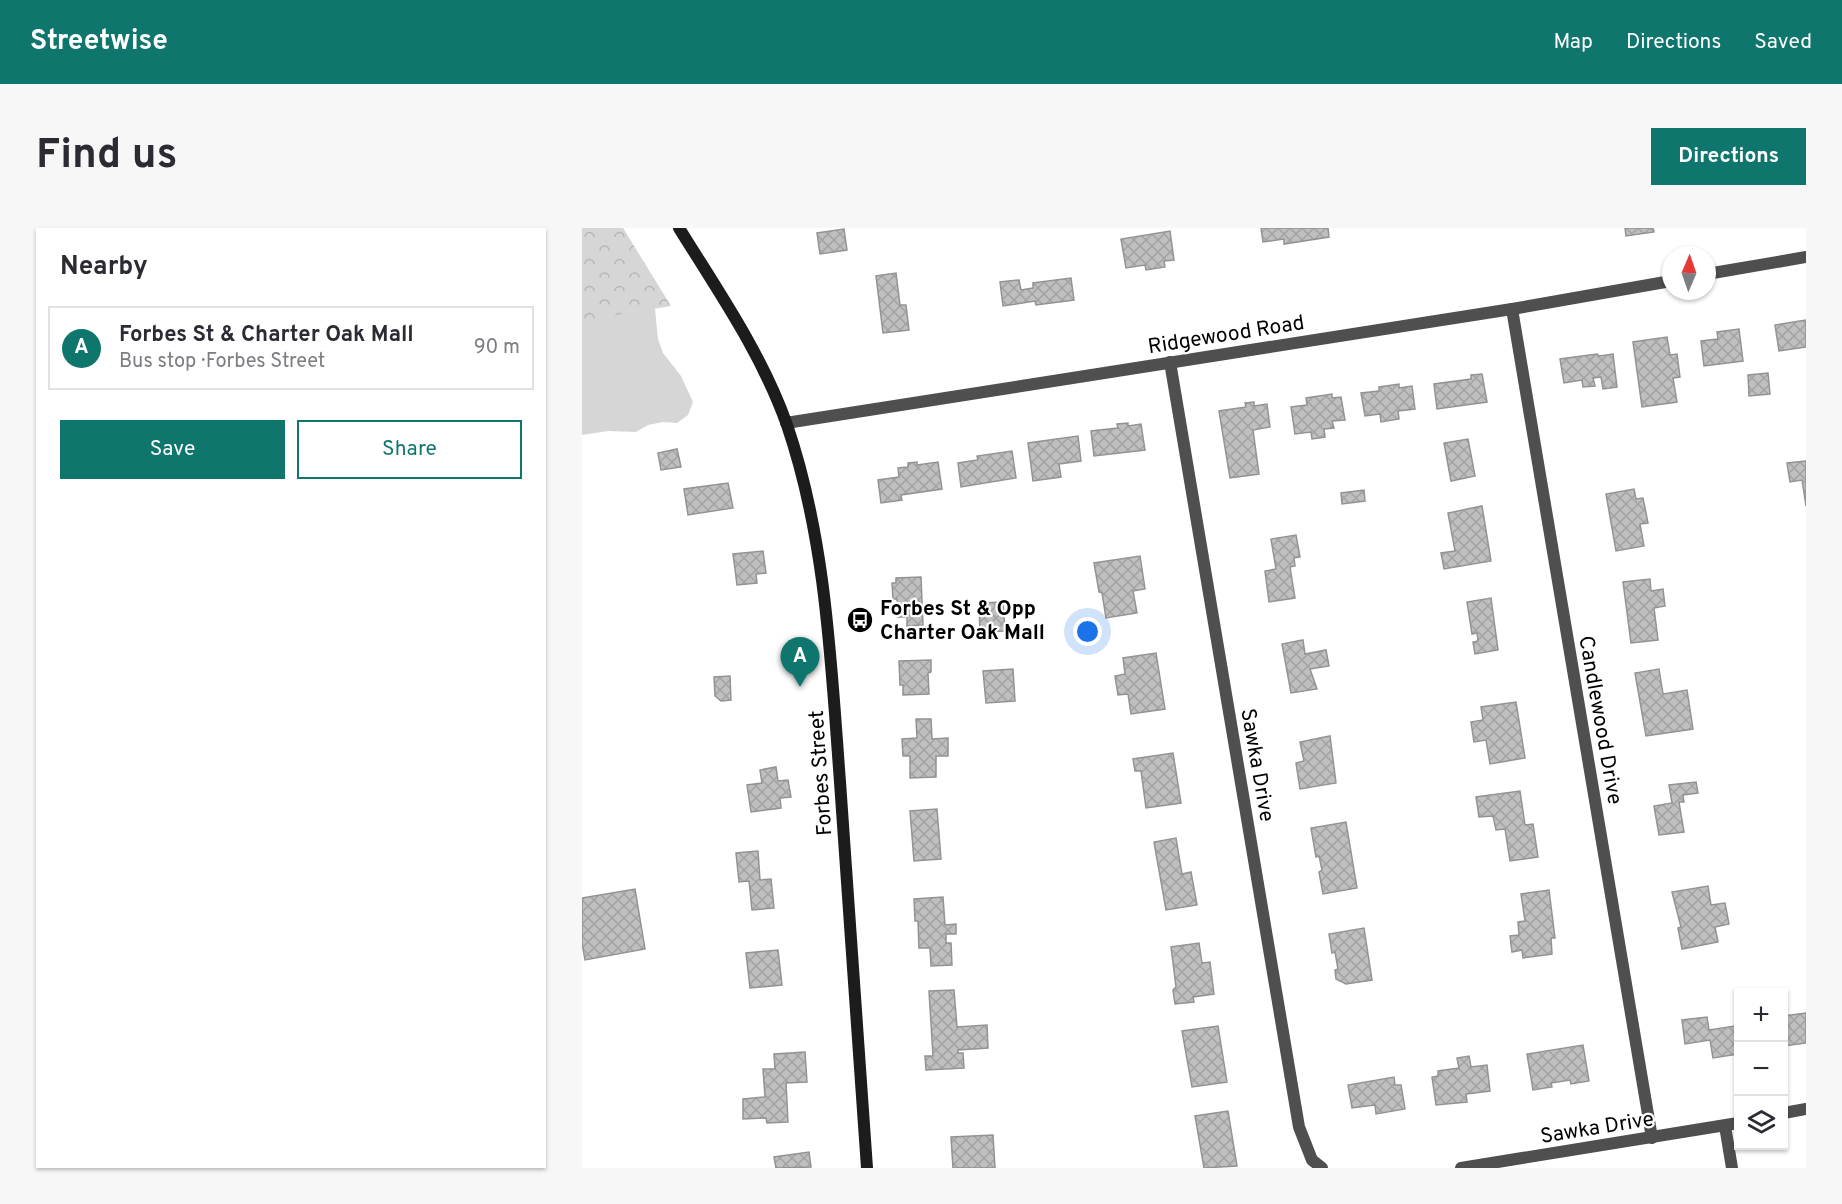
<!DOCTYPE html>
<meta charset="utf-8">
<style>
body{margin:0;font-family:Overpass,sans-serif;background:#f7f7f7;color:#2b2b33}
.controls{position:absolute;right:18px;bottom:18px;display:grid;overflow:hidden;border-radius:0px;box-shadow:0 2px 4px #0004}
.controls button{width:54px;height:54px;display:grid;place-items:center;padding:0;border:0;border-bottom:2px solid #e1e1e2;background:#fff;color:#2b2b33;font:30px sans-serif}
.compass{position:absolute;left:1080px;top:18px;width:54px;height:54px;border-radius:50%;background:#fff;box-shadow:0 2px 4px #0004;rotate:2deg}
.you{position:absolute;left:506px;top:404px;width:21px;height:21px;margin:-15px;border:4px solid #fff;border-radius:50%;background:#1a73e8;box-shadow:0 0 0 9px #1a73e833}
.badge{display:grid;place-items:center;width:39px;height:39px;border-radius:50%;background:#0f766e;color:#fff;font-size:20px;font-weight:700}
.pin{position:absolute;translate:-50% -50px;filter:drop-shadow(0 2px 3px #0008)}
.pin::after{content:'';position:absolute;top:32px;width:21px;height:18px;background:inherit;clip-path:polygon(0 0,100% 0,50% 100%)}
.list{margin:0;padding:0;list-style:none}
h2{display:flex;justify-content:space-between;align-items:center;height:78px;margin:0;padding:0 24px;font-size:26px}
h2 small{font-size:20px;font-weight:400;color:#7c7c81}
.list li{display:grid;grid-template-columns:39px 1fr auto;gap:18px;align-items:center;box-sizing:border-box;height:84px;margin:0 12px 12px;padding:0 12px;border:2px solid #e1e1e2;border-radius:0px}
.list b{display:block;font-size:22px;white-space:nowrap}
.list p{margin:0;font-size:20px;white-space:nowrap;color:#7c7c81}
.list em{font-size:20px;font-style:normal;color:#7c7c81}
.actions{display:flex;gap:12px;padding:18px 24px}
.actions a{flex:1;padding:14px 0;border:2px solid #0f766e;border-radius:0px;text-align:center;font-size:21px;color:#0f766e}
.actions .main{background:#0f766e;color:#fff}
.icon{flex:none;width:33px;height:33px;fill:none;stroke:currentColor;stroke-width:2;stroke-linecap:round;stroke-linejoin:round}
.map{position:relative;flex:none;width:1224px;height:940px;overflow:hidden;border-radius:0px}
header{display:flex;align-items:center;gap:36px;box-sizing:border-box;height:84px;padding:0 30px;background:#0f766e;color:#fff}
header strong{font-size:28px}
nav{display:flex;gap:33px;margin-inline-start:auto;font-size:21px}
.intro{display:flex;align-items:center;justify-content:space-between;box-sizing:border-box;height:144px;padding:0 36px}
h1{margin:0;font-size:42px}
.button{padding:15px 27px;border-radius:0px;background:#0f766e;color:#fff;font-size:21px;font-weight:700}
main{display:flex;gap:36px;padding:0 36px}
aside{flex:1;background:#fff;border-radius:0px;box-shadow:0 2px 4px #0004}
.map>svg:first-child{display:block}
.grass{fill:#d6d6d6}
.park{fill:url(#park-crowns)}
.building{fill:url(#building-cross-hatch);stroke:#939393;stroke-width:1.5}
.lines{fill:none;stroke-linecap:round;stroke-linejoin:round}
.street{stroke:#4f4f4f;stroke-width:12}
.secondary{stroke:#1c1c1c;stroke-width:12}
.labels{text-anchor:middle;stroke-width:4.5;stroke-linejoin:round;paint-order:stroke}
.street-label{font-size:21px;fill:#000;stroke:#fff}
.poi-label{font-size:21px;font-weight:bold;fill:#000;stroke:#fff;text-anchor:start}
</style>
<header>
<strong>Streetwise</strong>
<nav><a>Map</a><a>Directions</a><a>Saved</a></nav>
</header>
<div class="intro"><h1>Find us</h1><a class="button">Directions</a></div>
<main>
<aside>
<h2>Nearby<small></small></h2>
<ul class="list">
<li><span class="badge">A</span><div><b>Forbes St &amp; Charter Oak Mall</b><p>Bus stop · Forbes Street</p></div><em>90 m</em></li>
</ul>
<div class="actions"><a class="main">Save</a><a>Share</a></div>
</aside>
<div class="map">
<svg width="1224" height="940" viewBox="0 0 1224 940">
<defs>
<pattern id="park-crowns" width="20" height="18" patternUnits="userSpaceOnUse" patternTransform="scale(1.5)"><rect width="20" height="18" fill="#d6d6d6"/><path d="M2 6a3 3 0 1 1 6 0M12 15a3 3 0 1 1 6 0" fill="none" stroke="#b6b6b6"/></pattern>
<pattern id="building-cross-hatch" width="8" height="8" patternUnits="userSpaceOnUse" patternTransform="scale(1.5)"><rect width="8" height="8" fill="#bfbfbf"/><path d="M0 0l8 8M0 8l8-8" fill="none" stroke="#a2a2a2"/></pattern>
</defs>
<rect width="100%" height="100%" fill="#fff"/>
<polygon class="grass" points="0,0 67,68 73,81 76,111 81,125 99,148 111,174 106,187 95,195 81,194 66,197 54,204 26,203 0,207"/>
<polygon class="park" points="0,0 41,0 89,78 0,93"/>
<g class="building">
<polygon points="679,0 746,0 747,9 702,16 702,11 681,14"/>
<polygon points="1043,0 1071,0 1072,4 1044,8"/>
<polygon points="262,1 265,22 238,26 235,5"/>
<polygon points="588,3 592,32 582,33 583,39 564,42 563,37 544,40 539,11"/>
<polygon points="314,45 318,77 324,77 327,102 301,105 294,48"/>
<polygon points="489,50 492,72 454,77 453,73 421,78 418,54 437,52 439,62 451,60 451,55"/>
<polygon points="1224,92 1224,119 1197,123 1193,97"/>
<polygon points="1157,101 1161,133 1122,138 1119,113 1136,111 1135,104"/>
<polygon points="1085,109 1088,127 1095,126 1098,149 1091,150 1095,174 1060,179 1051,114"/>
<polygon points="1015,126 1017,128 1031,126 1035,159 1021,161 1019,149 1011,150 1013,158 1001,159 1000,152 982,155 978,131"/>
<polygon points="1186,145 1188,166 1167,168 1166,147"/>
<polygon points="900,146 905,174 855,181 852,156 889,151 889,147"/>
<polygon points="817,156 817,160 830,158 833,181 816,183 817,191 799,194 798,186 783,188 779,165 797,163 797,159"/>
<polygon points="750,166 750,170 759,169 763,192 750,193 752,200 742,201 743,209 730,211 729,204 713,206 709,179 725,177 724,170"/>
<polygon points="672,174 672,178 685,176 688,199 671,202 677,246 648,250 637,183 664,179 663,175"/>
<polygon points="546,195 546,198 559,196 563,222 512,228 509,203 536,200 535,196"/>
<polygon points="496,208 499,233 477,236 479,249 451,253 446,215"/>
<polygon points="886,211 893,248 869,253 862,215"/>
<polygon points="95,221 99,239 79,242 76,225"/>
<polygon points="430,223 434,250 379,259 376,235 396,232 395,228"/>
<polygon points="1224,233 1224,278 1220,252 1208,254 1205,235"/>
<polygon points="335,234 335,237 356,234 360,261 319,267 320,272 299,275 296,252 317,249 316,240 326,239 326,235"/>
<polygon points="146,255 151,280 106,287 102,261"/>
<polygon points="1052,261 1054,271 1061,270 1066,295 1058,296 1062,318 1034,323 1024,266"/>
<polygon points="782,262 783,273 760,276 759,265"/>
<polygon points="900,278 909,333 862,341 859,325 873,323 866,285"/>
<polygon points="714,307 718,329 712,330 713,338 708,339 713,370 687,374 683,343 694,341 689,311"/>
<polygon points="181,323 184,345 174,346 175,355 155,357 151,326"/>
<polygon points="558,328 563,361 551,363 555,385 524,390 520,365 517,364 512,335"/>
<polygon points="339,349 341,397 325,398 325,389 316,389 315,371 311,371 310,355 314,355 314,350"/>
<polygon points="1068,351 1069,363 1081,361 1083,378 1072,380 1076,412 1049,415 1041,354"/>
<polygon points="909,370 916,422 893,426 891,414 896,413 895,405 890,406 885,374"/>
<polygon points="421,374 423,403 398,404 397,375"/>
<polygon points="721,412 723,426 744,422 747,438 728,441 735,461 709,465 700,416"/>
<polygon points="574,425 583,481 549,486 546,466 536,467 533,448 543,446 541,430"/>
<polygon points="349,432 349,444 346,445 347,466 321,467 321,457 318,457 317,433"/>
<polygon points="431,441 433,473 404,475 401,443"/>
<polygon points="1077,441 1081,466 1105,462 1111,501 1064,508 1053,445"/>
<polygon points="148,448 149,472 139,473 133,468 132,449"/>
<polygon points="934,474 943,530 908,536 904,512 892,514 889,494 901,492 899,479"/>
<polygon points="334,491 349,491 350,511 366,510 366,528 354,528 354,549 328,550 328,528 321,528 320,511 335,510"/>
<polygon points="748,508 754,555 718,561 714,535 722,533 718,514"/>
<polygon points="591,525 599,575 564,580 559,543 553,543 551,531"/>
<polygon points="194,539 196,553 206,552 209,569 198,570 199,580 169,584 165,557 180,555 178,542"/>
<polygon points="1114,554 1116,565 1101,567 1102,574 1097,574 1102,604 1077,607 1072,578 1090,575 1087,557"/>
<polygon points="938,563 943,597 951,596 956,629 928,633 923,601 914,602 911,588 897,589 894,569"/>
<polygon points="355,581 359,631 332,633 328,583"/>
<polygon points="764,594 775,660 741,666 737,644 740,642 737,628 734,629 729,600"/>
<polygon points="594,610 600,646 609,644 615,677 584,682 572,614"/>
<polygon points="176,623 178,652 189,651 192,680 170,682 167,653 157,654 154,625"/>
<polygon points="1126,658 1129,677 1143,675 1147,696 1133,699 1136,714 1100,721 1096,700 1099,699 1090,664"/>
<polygon points="53,661 63,721 3,732 0,715 0,670"/>
<polygon points="967,662 973,710 969,710 970,726 941,730 940,722 930,724 928,708 937,707 936,694 943,693 939,666"/>
<polygon points="361,669 363,697 374,696 374,706 364,706 364,715 369,715 370,737 349,738 348,720 337,720 336,693 333,693 332,671"/>
<polygon points="782,700 790,752 764,756 754,751 753,742 756,741 753,724 750,725 747,706"/>
<polygon points="617,715 620,735 628,734 632,766 611,769 612,774 593,776 591,762 594,759 589,719"/>
<polygon points="196,722 200,757 168,760 164,725"/>
<polygon points="372,762 375,799 405,797 406,820 376,822 376,825 381,825 382,840 344,842 343,828 351,828 347,763"/>
<polygon points="1224,785 1224,815 1202,818 1202,788"/>
<polygon points="1125,789 1127,802 1153,798 1156,826 1131,830 1128,812 1103,816 1100,792"/>
<polygon points="636,798 645,854 610,859 600,803"/>
<polygon points="1001,817 1007,853 989,856 988,852 969,855 970,859 951,862 945,826"/>
<polygon points="223,824 225,854 204,855 206,894 185,895 184,890 161,891 161,871 183,869 181,841 193,841 192,826"/>
<polygon points="887,828 889,839 905,837 908,863 884,866 885,874 854,877 850,849 856,848 856,843 877,840 875,830"/>
<polygon points="812,849 813,857 819,857 823,881 794,886 793,877 770,880 766,857"/>
<polygon points="646,883 655,938 622,940 613,888"/>
<polygon points="411,907 413,940 371,940 369,909"/>
<polygon points="227,924 229,939 194,940 192,929"/>
</g>
<g class="lines">
<g class="street">
<polyline points="1125,46 1224,29"/>
<polyline points="930,81 1070,910"/>
<polyline points="588,134 717,899 730,932 740,940"/>
<polyline points="204,195 930,81 1089,53"/>
<polyline points="1202,885 1224,881"/>
<polyline points="1143,898 1150,940"/>
<polyline points="879,940 1156,895"/>
</g>
<path class="secondary" d="M 97,0 C 136,63 180,126 205,197 C 244,311 249,435 258,554 C 267,683 276,811 285,940"/>
</g>
<defs>
<g id="bus-disc" transform="scale(1.35)"><circle r="9.5" fill="#000" stroke="#fff"/><path d="M-5-6H5V4H4V6H2V4H-2V6H-4V4H-5ZM-3.5-4V0h7V-4ZM-3.5 1.2v1.5H-2V1.2ZM2 1.2v1.5H3.5V1.2Z" fill="#fff"/></g>
</defs>
<g fill-rule="evenodd">
<use href="#bus-disc" x="278" y="392"/>
</g>
<g class="labels">
<g class="street-label">
<text transform="translate(644 106) rotate(-9)" y="7">Ridgewood Road</text>
<text transform="translate(1019 492) rotate(80)" y="7">Candlewood Drive</text>
<text transform="translate(676 537) rotate(80)" y="7">Sawka Drive</text>
<text transform="translate(238 545) rotate(-94)" y="7">Forbes Street</text>
<text transform="translate(1015 899) rotate(-9)" y="7">Sawka Drive</text>
</g>
<g class="poi-label">
<text x="298" y="387">Forbes St &amp; Opp<tspan x="298" dy="24">Charter Oak Mall</tspan></text>
</g>
</g>
</svg>
<div class="controls">
<button>+</button>
<button>−</button>
<button><svg class="icon" aria-label="layers" viewBox="0 0 24 24"><path d="M12 4l9 5-9 5-9-5zM3 14l9 5 9-5"/></svg></button>
</div>
<svg class="compass" viewBox="-18 -18 36 36"><path d="M0-13l5 13h-10z" fill="#e53935"/><path d="M0 13l5-13h-10z" fill="#7c7c81"/></svg>
<div class="you"></div>
<div class="pin badge" style="left:218px;top:459px">A</div>
</div>
</main>
